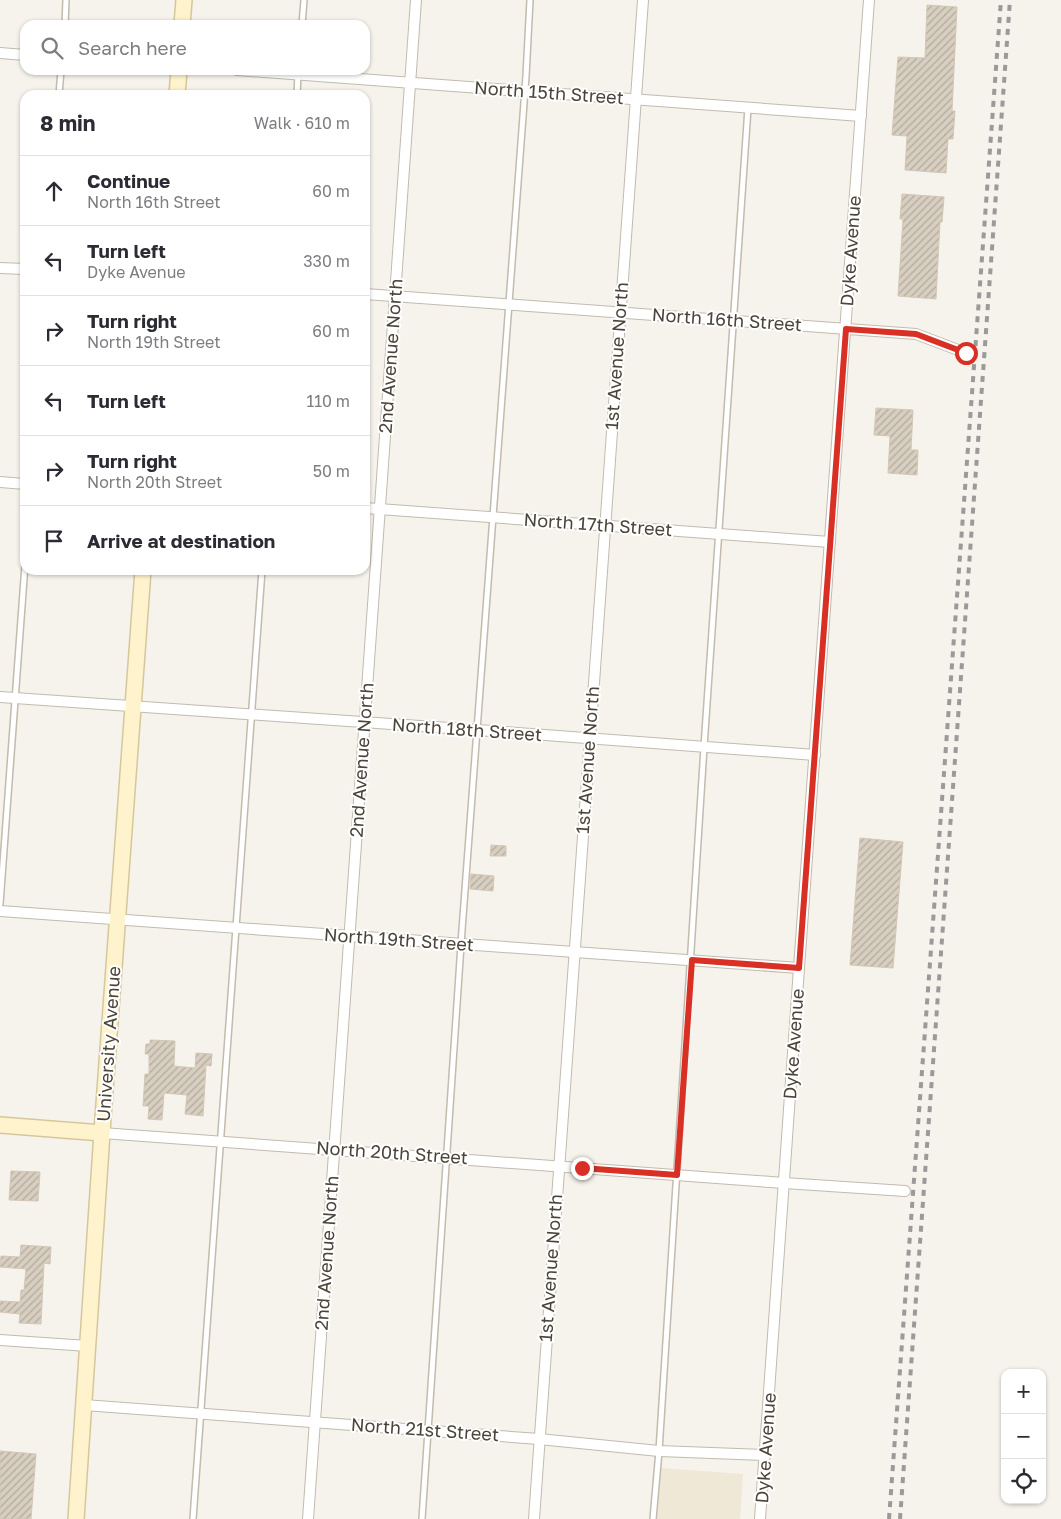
<!DOCTYPE html>
<meta charset="utf-8">
<style>
body{margin:0;font-family:"Golos Text",sans-serif;background:#f7f7f7;color:#2b2b33}
.controls{position:absolute;right:15px;bottom:15px;display:grid;overflow:hidden;border-radius:10px;box-shadow:0 1px 4px #0004}
.controls button{width:45px;height:45px;display:grid;place-items:center;padding:0;border:0;border-bottom:1px solid #e1e1e2;background:#fff;color:#2b2b33;font:25px sans-serif}
.stop{position:absolute;width:15px;height:15px;margin:-11px;border:4px solid #d93025;border-radius:50%;background:#fff}
.stop.end{background:#d93025;border-color:#fff;box-shadow:0 1px 5px #0008}
.list{margin:0;padding:0;list-style:none}
h2{display:flex;justify-content:space-between;align-items:center;height:65px;margin:0;padding:0 20px;font-size:21px}
h2 small{font-size:16px;font-weight:400;color:#7c7c81}
.list li{display:grid;grid-template-columns:32px 1fr auto;gap:15px;align-items:center;box-sizing:border-box;height:70px;padding:0 20px;border-top:1px solid #e1e1e2}
.list b{display:block;font-size:19px;white-space:nowrap}
.list p{margin:0;font-size:16px;white-space:nowrap;color:#7c7c81}
.list em{font-size:16px;font-style:normal;color:#7c7c81}
.icon{flex:none;width:28px;height:28px;fill:none;stroke:currentColor;stroke-width:2;stroke-linecap:round;stroke-linejoin:round}
.map{position:relative;flex:none;width:1061px;height:1519px;overflow:hidden}
.search{position:absolute;background:#fff;box-shadow:0 1px 4px #0004;left:20px;top:20px;width:350px;height:55px;display:flex;align-items:center;gap:12px;box-sizing:border-box;padding:0 18px;border-radius:15px;color:#7c7c81;font-size:19px}
.panel{position:absolute;background:#fff;box-shadow:0 1px 4px #0004;left:20px;top:90px;width:350px;height:485px;border-radius:15px}
.map>svg:first-child{display:block}
.education{fill:#efe8d6}
.building{fill:url(#building-hatch);stroke:#d3c7b4}
.lines{fill:none;stroke-linecap:round;stroke-linejoin:round}
.lane-casing{stroke:#c2bbae;stroke-width:8}
.street-casing{stroke:#c2bbae;stroke-width:12}
.secondary-casing{stroke:#d6c79b;stroke-width:18}
.lane{stroke:#fff;stroke-width:5}
.street{stroke:#fff;stroke-width:10}
.secondary{stroke:#fff3cd;stroke-width:15}
.rail{stroke:#9a9a9a;stroke-width:4;stroke-dasharray:6 6;stroke-linecap:butt}
.route{stroke:#d93025;stroke-width:6}
.labels{text-anchor:middle;stroke-width:4;stroke-linejoin:round;paint-order:stroke}
.street-label{font-size:18px;fill:#4b4439;stroke:#fff}
</style>
<div class="map">
<svg width="1061" height="1519" viewBox="0 0 1061 1519">
<defs>
<pattern id="building-hatch" width="6" height="6" patternUnits="userSpaceOnUse" patternTransform="scale(1.25)"><rect width="6" height="6" fill="#d8cfc1"/><path d="M-1 1l2-2M0 6l6-6M5 7l2-2" fill="none" stroke="#b1aa9e"/></pattern>
</defs>
<rect width="100%" height="100%" fill="#f6f3ec"/>
<polygon class="education" points="661,1468 743,1474 740,1519 657,1519"/>
<g class="building">
<polygon points="927,5 957,7 952,111 955,111 953,139 948,139 946,173 905,170 907,136 892,135 898,57 925,58"/>
<polygon points="902,194 944,197 942,222 940,222 936,299 898,296 903,219 900,219"/>
<polygon points="876,408 913,410 911,450 918,450 917,475 888,473 890,436 874,435"/>
<polygon points="860,838 903,842 893,968 850,965"/>
<polygon points="491,845 506,846 506,856 490,856"/>
<polygon points="471,874 494,876 493,891 470,889"/>
<polygon points="150,1040 175,1041 174,1066 195,1068 196,1053 212,1054 211,1066 206,1065 203,1116 185,1114 187,1095 164,1093 162,1120 148,1119 149,1106 143,1106 145,1074 149,1074 149,1054 145,1054 146,1044 150,1044"/>
<polygon points="11,1171 40,1172 38,1201 9,1200"/>
<polygon points="21,1245 51,1247 50,1264 44,1263 41,1324 19,1323 20,1314 0,1312 0,1301 20,1302 21,1290 24,1290 26,1269 0,1267 1,1256 20,1257"/>
<polygon points="0,1451 36,1454 31,1519 0,1519"/>
</g>
<g class="lines">
<g class="lane-casing">
<g id="lane">
<polyline points="65,25 66,0"/>
<polyline points="302,25 304,0"/>
<polyline points="59,95 61,70"/>
<polyline points="297,95 298,73"/>
<polyline points="0,904 25,565"/>
<polyline points="193,1519 262,570"/>
<polyline points="422,1519 462,930 526,76 530,0"/>
<polyline points="653,1519 659,1451 704,747 748,108"/>
</g>
</g>
<g class="street-casing">
<g id="street">
<polyline points="0,53 25,55"/>
<polyline points="237,70 861,116"/>
<polyline points="0,268 25,269"/>
<polyline points="365,294 916,334 966,353"/>
<polyline points="0,482 25,484"/>
<polyline points="365,508 830,542"/>
<polyline points="0,697 478,730 815,755"/>
<polyline points="0,911 799,968"/>
<polyline points="102,1133 784,1183 905,1191"/>
<polyline points="0,1340 88,1346"/>
<polyline points="84,1405 539,1439 659,1451 765,1455"/>
<polyline points="308,1519 416,0"/>
<polyline points="534,1519 643,0"/>
<polyline points="760,1519 799,968 869,0"/>
</g>
</g>
<g class="secondary-casing">
<g id="secondary">
<polyline points="182,25 184,0"/>
<polyline points="177,95 179,70"/>
<polyline points="0,1125 102,1133"/>
<polyline points="76,1519 103,1118 143,570"/>
</g>
</g>
<use href="#lane" class="lane"/>
<use href="#street" class="street"/>
<use href="#secondary" class="secondary"/>
<g class="rail">
<polyline points="889,1519 1001,0"/>
<polyline points="900,1519 1010,0"/>
</g>
</g>
<g class="lines">
<polyline class="route" points="582,1168 677,1175 692,960 799,968 846,329 916,334 966,353"/>
</g>
<g class="labels">
<g class="street-label">
<text transform="translate(549 93) rotate(4)" y="6">North 15th Street</text>
<text transform="translate(851 251) rotate(-86)" y="6">Dyke Avenue</text>
<text transform="translate(727 320) rotate(4)" y="6">North 16th Street</text>
<text transform="translate(391 356) rotate(-86)" y="6">2nd Avenue North</text>
<text transform="translate(617 356) rotate(-86)" y="6">1st Avenue North</text>
<text transform="translate(598 525) rotate(4)" y="6">North 17th Street</text>
<text transform="translate(467 730) rotate(4)" y="6">North 18th Street</text>
<text transform="translate(362 760) rotate(-86)" y="6">2nd Avenue North</text>
<text transform="translate(588 760) rotate(-86)" y="6">1st Avenue North</text>
<text transform="translate(399 940) rotate(4)" y="6">North 19th Street</text>
<text transform="translate(109 1044) rotate(-86)" y="6">University Avenue</text>
<text transform="translate(794 1044) rotate(-86)" y="6">Dyke Avenue</text>
<text transform="translate(392 1153) rotate(4)" y="6">North 20th Street</text>
<text transform="translate(327 1253) rotate(-86)" y="6">2nd Avenue North</text>
<text transform="translate(551 1268) rotate(-86)" y="6">1st Avenue North</text>
<text transform="translate(425 1430) rotate(4)" y="6">North 21st Street</text>
<text transform="translate(766 1448) rotate(-86)" y="6">Dyke Avenue</text>
</g>
</g>
</svg>
<div class="controls">
<button>+</button>
<button>−</button>
<button><svg class="icon" aria-label="locate" viewBox="0 0 24 24"><circle cx="12" cy="12" r="6"/><path d="M12 2v4M12 18v4M2 12h4M18 12h4"/></svg></button>
</div>
<div class="stop" style="left:966px;top:353px"></div>
<div class="stop end" style="left:582px;top:1168px"></div>
<div class="search"><svg class="icon" aria-label="search" viewBox="0 0 24 24"><circle cx="10" cy="10" r="6"/><path d="M15 15l6 6"/></svg>Search here</div>
<section class="panel">
<h2>8 min<small>Walk · 610 m</small></h2>
<ul class="list">
<li><svg class="icon" aria-label="ahead" viewBox="0 0 24 24"><path d="M12 20V5M6 11l6-6 6 6"/></svg><div><b>Continue</b><p>North 16th Street</p></div><em>60 m</em></li>
<li><svg class="icon" aria-label="left" viewBox="0 0 24 24"><path d="M17 20v-9H6M10 6l-5 5 5 5"/></svg><div><b>Turn left</b><p>Dyke Avenue</p></div><em>330 m</em></li>
<li><svg class="icon" aria-label="right" viewBox="0 0 24 24"><path d="M7 20v-9h11M14 6l5 5-5 5"/></svg><div><b>Turn right</b><p>North 19th Street</p></div><em>60 m</em></li>
<li><svg class="icon" aria-label="left" viewBox="0 0 24 24"><path d="M17 20v-9H6M10 6l-5 5 5 5"/></svg><div><b>Turn left</b></div><em>110 m</em></li>
<li><svg class="icon" aria-label="right" viewBox="0 0 24 24"><path d="M7 20v-9h11M14 6l5 5-5 5"/></svg><div><b>Turn right</b><p>North 20th Street</p></div><em>50 m</em></li>
<li><svg class="icon" aria-label="arrive" viewBox="0 0 24 24"><path d="M6 21V4h12l-3 4 3 4H6"/></svg><div><b>Arrive at destination</b></div></li>
</ul>
</section>
</div>
